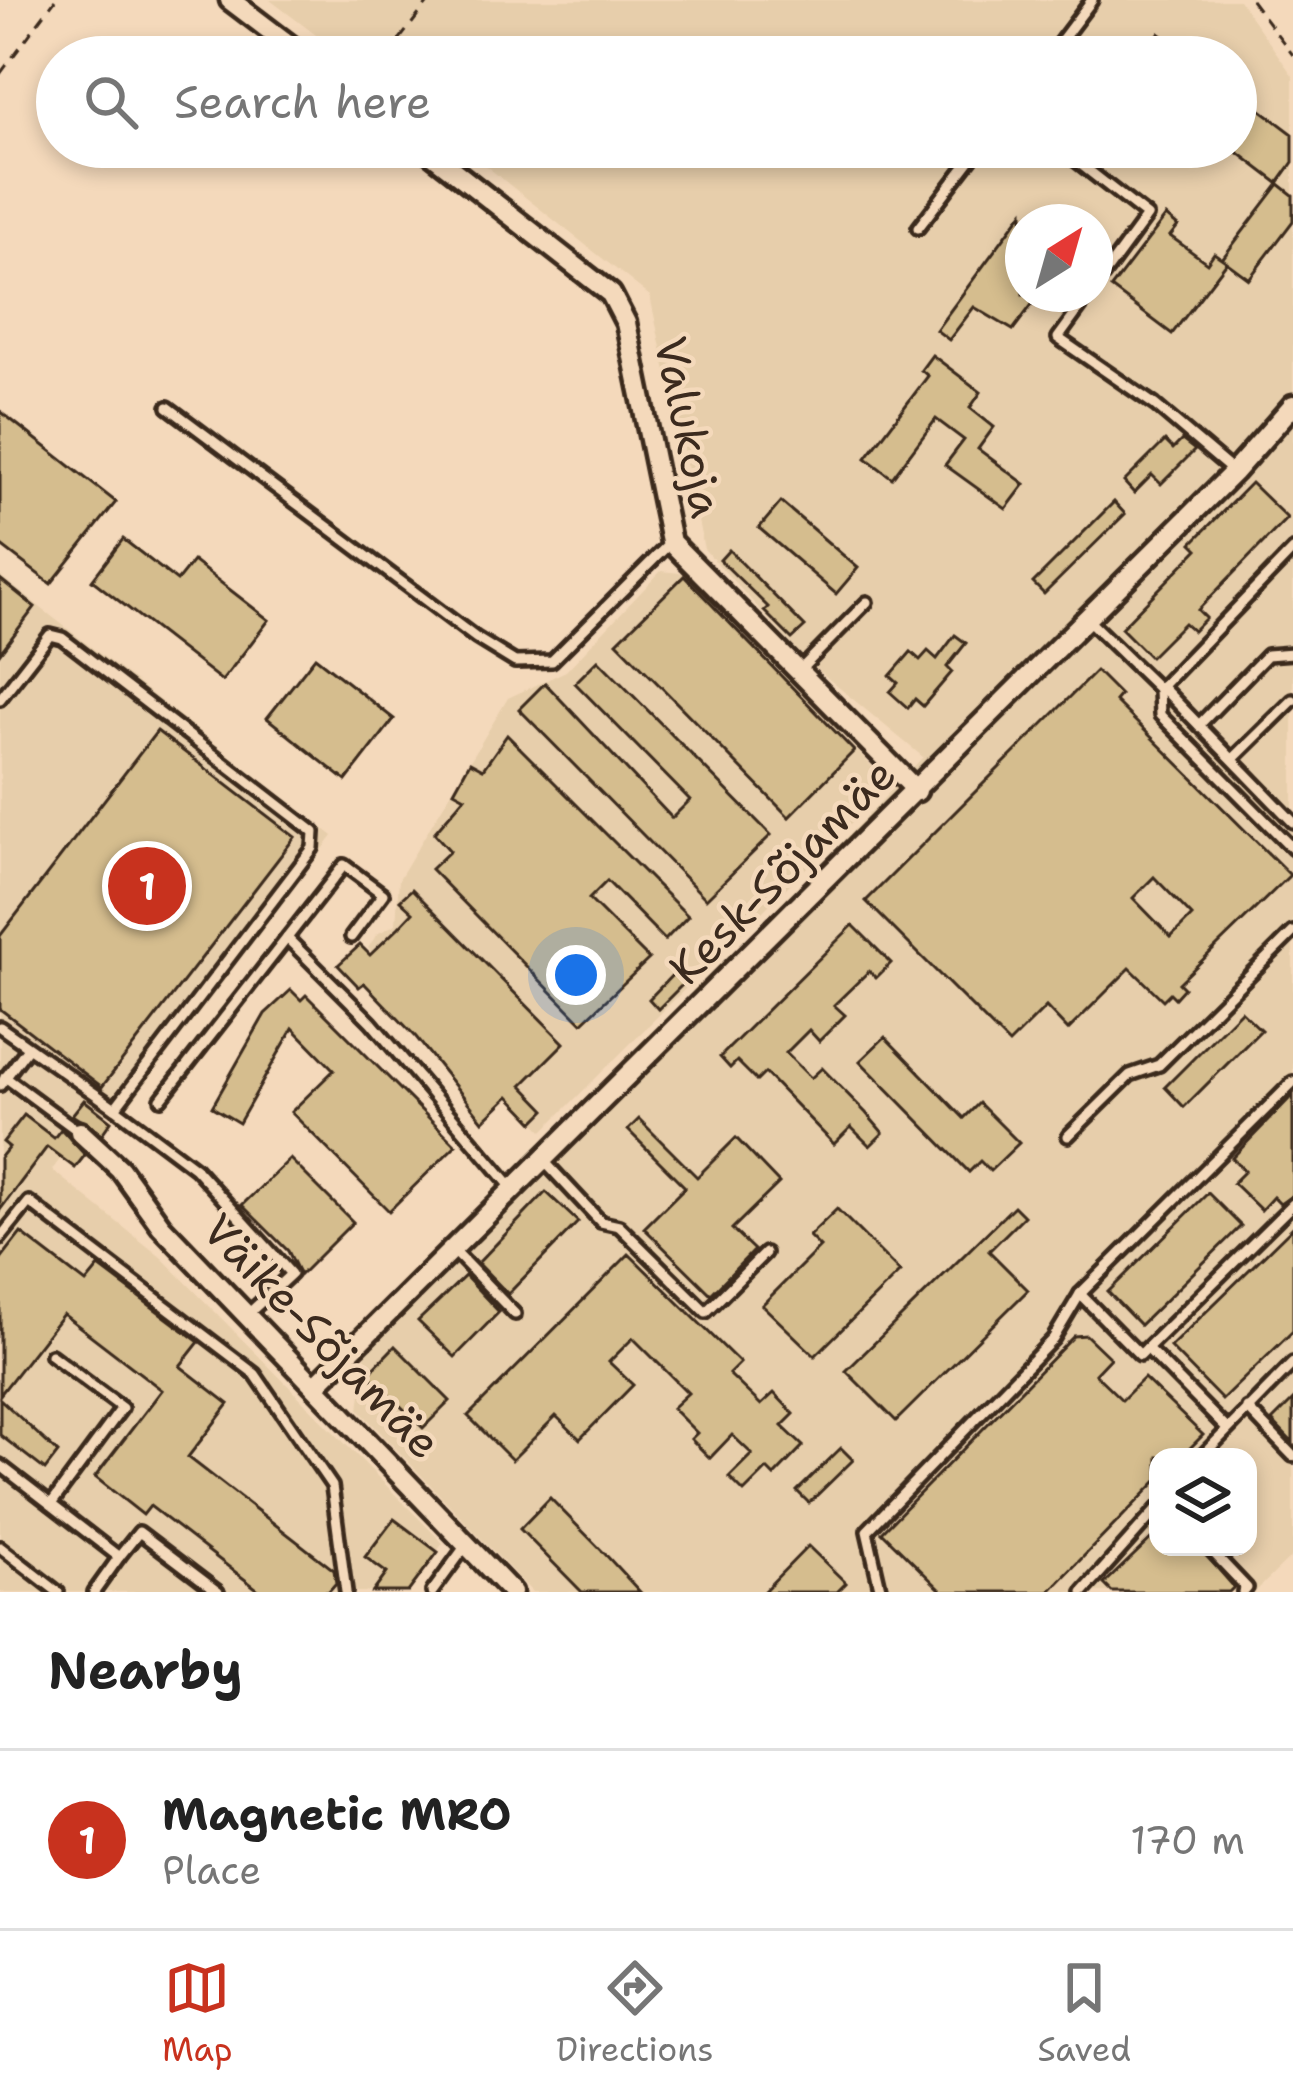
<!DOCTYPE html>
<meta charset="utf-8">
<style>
body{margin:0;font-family:"Shantell Sans",sans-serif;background:#f2f2f2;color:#222}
.controls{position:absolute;right:36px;bottom:36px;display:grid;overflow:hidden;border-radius:24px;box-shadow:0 6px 18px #0003}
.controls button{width:108px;height:108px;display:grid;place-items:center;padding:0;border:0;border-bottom:3px solid #e0e0e0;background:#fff;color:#222;font:60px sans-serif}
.compass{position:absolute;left:1005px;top:204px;width:108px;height:108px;border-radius:50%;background:#fff;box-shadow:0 6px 18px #0003;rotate:37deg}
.you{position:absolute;left:576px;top:975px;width:42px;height:42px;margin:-30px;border:9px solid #fff;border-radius:50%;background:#1a73e8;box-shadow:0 0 0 18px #1a73e833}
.badge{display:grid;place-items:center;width:78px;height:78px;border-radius:50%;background:#c8321e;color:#fff;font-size:39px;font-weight:700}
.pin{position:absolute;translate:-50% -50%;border:6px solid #fff;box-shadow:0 3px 12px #0006}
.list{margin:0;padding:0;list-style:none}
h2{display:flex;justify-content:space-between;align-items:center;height:156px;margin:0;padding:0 48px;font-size:51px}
h2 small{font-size:39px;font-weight:400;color:#767676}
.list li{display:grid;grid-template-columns:78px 1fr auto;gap:36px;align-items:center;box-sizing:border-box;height:180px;padding:0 48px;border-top:3px solid #e0e0e0}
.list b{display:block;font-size:45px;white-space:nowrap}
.list p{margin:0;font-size:39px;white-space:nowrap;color:#767676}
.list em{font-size:39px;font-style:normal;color:#767676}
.icon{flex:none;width:66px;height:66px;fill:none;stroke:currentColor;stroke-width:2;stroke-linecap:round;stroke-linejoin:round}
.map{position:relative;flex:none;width:1293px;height:1592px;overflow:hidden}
.search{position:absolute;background:#fff;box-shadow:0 6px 18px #0003;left:36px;right:36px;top:36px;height:132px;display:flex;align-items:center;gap:30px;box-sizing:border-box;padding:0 42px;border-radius:66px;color:#767676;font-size:45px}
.sheet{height:336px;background:#fff}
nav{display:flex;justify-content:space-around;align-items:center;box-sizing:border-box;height:168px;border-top:3px solid #e0e0e0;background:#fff;font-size:33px;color:#767676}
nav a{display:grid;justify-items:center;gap:6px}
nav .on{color:#c8321e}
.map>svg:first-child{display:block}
.built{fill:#e7ceab;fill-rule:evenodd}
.building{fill:#d5bd8e;stroke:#3b2a1e;stroke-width:3;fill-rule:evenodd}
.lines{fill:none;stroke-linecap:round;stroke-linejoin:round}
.service-casing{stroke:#3b2a1e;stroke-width:18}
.minor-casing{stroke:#3b2a1e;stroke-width:27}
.path{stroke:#3b2a1e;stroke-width:3;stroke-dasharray:12 9;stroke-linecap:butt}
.service{stroke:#f4d9bb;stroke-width:9}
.minor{stroke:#f4d9bb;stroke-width:18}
.labels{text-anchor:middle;stroke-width:9;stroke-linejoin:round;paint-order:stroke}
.street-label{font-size:45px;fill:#3b2a1e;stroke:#f4d9bb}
</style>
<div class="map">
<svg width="1293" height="1592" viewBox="0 0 1293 1592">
<rect width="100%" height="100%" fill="#f4d9bb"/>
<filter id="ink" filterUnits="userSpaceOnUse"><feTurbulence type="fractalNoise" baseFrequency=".00833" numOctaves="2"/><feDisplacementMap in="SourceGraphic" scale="24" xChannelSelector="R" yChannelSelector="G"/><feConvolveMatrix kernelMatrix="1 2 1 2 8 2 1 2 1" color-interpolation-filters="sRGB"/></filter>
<g filter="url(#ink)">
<g class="built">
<path d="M 270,0 L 1239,0 L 1293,76 L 1293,1555 L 1255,1592 L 532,1592 L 359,1410 L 366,1352 L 528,1189 L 738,951 L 923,757 L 808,662 L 704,549 L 650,296 L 462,147 L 1236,147 L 1236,57 L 345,57 ZM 1023,222 L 1095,222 L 1095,294 L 1023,294 ZM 1158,1457 L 1248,1457 L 1248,1547 L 1158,1547 Z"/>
<polygon points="661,571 690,574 878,773 885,789 543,1131 368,948 377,934 396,924 399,879 508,698 566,671"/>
<polygon points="0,576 333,836 118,1120 97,1109 52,1170 162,1258 443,1543 408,1592 0,1592"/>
</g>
<g class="building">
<polygon points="1159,33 1191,57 1140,57"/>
<polygon points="1236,91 1293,134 1293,162 1278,183 1236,151"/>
<polygon points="1279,184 1293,195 1293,221 1249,279 1222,259"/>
<polygon points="1023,212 1023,294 1040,294 1013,330 974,307 949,340 936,330"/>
<polygon points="1166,216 1178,226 1170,236 1207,263 1214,253 1227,262 1172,334 1111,288"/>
<polygon points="932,355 981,392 970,408 994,427 978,449 1025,484 1006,509 945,465 964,440 936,419 892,478 866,458 928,376 921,370"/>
<polygon points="0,411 116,502 51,584 0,545"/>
<polygon points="1182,440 1195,450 1161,484 1152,475 1134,493 1124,482 1165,441 1173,449"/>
<polygon points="1251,483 1287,518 1198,610 1206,618 1193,631 1184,623 1150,657 1121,628 1198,549 1192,543"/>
<polygon points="781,502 858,568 836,594 759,528"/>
<polygon points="1114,502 1125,514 1044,594 1033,583"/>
<polygon points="123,539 177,581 193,561 269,620 222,681 92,580"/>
<polygon points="729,550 805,627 792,639 764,611 768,607 720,560"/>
<polygon points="684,576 854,751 789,817 617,642"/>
<polygon points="0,579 35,607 0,653"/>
<polygon points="955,635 966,643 947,667 952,672 923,706 915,699 908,708 890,692 898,683 890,676 911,652 920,660 928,651 937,659"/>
<polygon points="315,657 394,719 346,781 267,718"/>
<polygon points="598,660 771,835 706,899 519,709 545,683 672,818 690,800 575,683"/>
<path d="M 1096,671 L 1120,695 L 1115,701 L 1290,875 L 1179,983 L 1184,988 L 1175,998 L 1170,993 L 1163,1000 L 1130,968 L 1068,1030 L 1046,1007 L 1009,1044 L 866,901 ZM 1154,877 L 1192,916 L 1171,937 L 1133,898 Z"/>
<polygon points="157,731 295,837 102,1087 0,1009 0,936"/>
<polygon points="507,735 688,916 665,940 607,881 589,899 649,959 582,1023 431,869 450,851 434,833 465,797 454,791 470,762 483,769"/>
<polygon points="412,889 564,1043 522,1085 546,1110 534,1122 509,1096 483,1121 416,1037 364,983 359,987 338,965 360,945 370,955 399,927 413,912 400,900"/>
<polygon points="853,925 891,963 876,978 869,971 834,1005 845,1015 819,1041 809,1030 786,1053 811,1078 822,1068 866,1113 883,1133 870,1146 851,1127 834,1144 765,1073 757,1081 737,1061 730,1068 720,1057"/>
<polygon points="679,968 689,978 658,1009 649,999"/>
<polygon points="291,990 301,1000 306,995 456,1145 389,1211 291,1112 334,1070 293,1028 239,1123 212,1107 265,1014"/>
<polygon points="1241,1011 1261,1030 1184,1107 1165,1087"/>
<polygon points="885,1037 964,1118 979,1103 1019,1143 990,1171 980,1161 969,1172 860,1061"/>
<polygon points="1293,1095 1293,1195 1280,1204 1273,1197 1261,1210 1233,1183 1245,1171 1232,1158"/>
<polygon points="84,1100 111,1121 102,1134 72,1115"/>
<polygon points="24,1115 54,1138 61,1129 85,1155 75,1168 47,1147 0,1210 0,1158 9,1147 3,1142"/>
<polygon points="639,1119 697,1177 736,1138 779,1183 732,1229 754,1250 711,1294 644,1228 685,1187 628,1130"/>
<polygon points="290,1159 353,1222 300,1275 288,1251 242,1205"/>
<polygon points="546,1192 578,1222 508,1294 478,1263"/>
<polygon points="1208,1193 1241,1226 1140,1325 1108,1292"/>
<polygon points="1014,1206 1024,1216 989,1251 1028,1290 896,1421 846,1371"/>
<polygon points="837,1209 900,1272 815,1356 762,1305 820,1247 809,1236"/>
<polygon points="1293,1227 1293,1331 1222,1400 1170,1347"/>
<polygon points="21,1233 86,1283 99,1267 199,1342 180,1366 229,1404 188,1457 334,1570 336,1583 328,1592 261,1592 150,1506 143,1515 95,1477 162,1390 63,1314 0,1395 0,1260"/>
<polygon points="629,1254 740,1363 729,1374 761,1405 774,1393 794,1414 782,1426 803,1446 774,1476 767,1469 744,1492 729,1477 752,1454 732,1435 710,1458 691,1439 697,1433 672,1408 688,1393 633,1338 609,1362 633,1385 580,1439 556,1416 512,1460 468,1416"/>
<polygon points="465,1276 499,1312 455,1357 418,1321"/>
<polygon points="1086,1335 1110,1358 1095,1374 1122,1400 1144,1378 1203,1435 1181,1457 1158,1457 1158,1480 1049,1592 943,1592 882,1532 1074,1336"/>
<polygon points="395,1346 450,1401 423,1428 368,1374"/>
<polygon points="0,1399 58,1453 45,1470 0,1435"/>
<polygon points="1293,1400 1293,1443 1272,1421"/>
<polygon points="841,1448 853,1460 809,1503 797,1491"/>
<polygon points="550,1498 605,1554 640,1592 582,1592 520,1529"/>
<polygon points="394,1519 438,1552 408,1592 373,1592 387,1573 365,1557"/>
<polygon points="1158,1532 1158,1547 1199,1547 1234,1587 1229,1592 1112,1592 1104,1584"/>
<polygon points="808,1546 846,1583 837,1592 763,1592"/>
</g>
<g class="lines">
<g class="service-casing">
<g id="service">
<polyline points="1049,57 1092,0"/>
<polyline points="1065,152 1147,216 1095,287"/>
<polyline points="918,228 980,147"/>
<polyline points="1090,294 1058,338 1155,405 1234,472"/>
<polyline points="168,407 476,638 515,662 552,661 671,542"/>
<polyline points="1088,620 1159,689 1293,550"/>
<polyline points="799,671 867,602"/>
<polyline points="1161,686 1293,822"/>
<polyline points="1159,689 1160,715 1293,849"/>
<polyline points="0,699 50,635 62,638 314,832 313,848 115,1108 0,1027"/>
<polyline points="1199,725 1267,655 1293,653"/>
<polyline points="1233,759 1293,700"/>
<polyline points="287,938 371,1022 515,1191"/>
<polyline points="5,1077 78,1131"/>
<polyline points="0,1085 27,1049"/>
<polyline points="161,1099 344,865 383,894 351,937"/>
<polyline points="115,1108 195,1168 291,1274 248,1314"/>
<polyline points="1068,1136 1130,1075 1159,1065 1293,932"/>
<polyline points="545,1162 601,1222 619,1226 706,1312 765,1253"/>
<polyline points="0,1238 29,1202 255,1374 332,1486 346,1592"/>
<polyline points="454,1251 515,1314"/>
<polyline points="1080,1294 1140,1355 1147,1348 1226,1428"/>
<polyline points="1147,1348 1293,1204"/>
<polyline points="1247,1408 1293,1456"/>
<polyline points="1201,1457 1293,1363"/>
<polyline points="0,1465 119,1557 94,1592"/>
<polyline points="51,1504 122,1408 51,1355"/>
<polyline points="0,1547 58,1592"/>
<polyline points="1208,1547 1247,1588 1243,1592"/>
<polyline points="119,1557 139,1532 218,1592"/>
<polyline points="432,1592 467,1544"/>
<polyline points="881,1592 867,1531 1053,1339 1080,1294 1293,1082"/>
<polyline points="1083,1592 1158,1508"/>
</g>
</g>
<g class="minor-casing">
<g id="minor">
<polyline points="230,0 305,57"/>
<polyline points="423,147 611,294 626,323 671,542 917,791"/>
<polyline points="80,1132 120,1169 161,1226 512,1592"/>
<polyline points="317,1384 1234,472 1293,405"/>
</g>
</g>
<g class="path">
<polyline points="1251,0 1293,55"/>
<polyline points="386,57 430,0"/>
<polyline points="0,74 55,0"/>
</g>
<use href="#service" class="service"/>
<use href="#minor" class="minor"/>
</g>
</g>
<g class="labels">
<g class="street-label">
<text transform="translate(689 427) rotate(78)" y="16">Valukoja</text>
<text transform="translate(782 871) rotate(-45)" y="16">Kesk-Sõjamäe</text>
<text transform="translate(322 1336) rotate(46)" y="16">Väike-Sõjamäe</text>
</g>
</g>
</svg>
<div class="controls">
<button><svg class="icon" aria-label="layers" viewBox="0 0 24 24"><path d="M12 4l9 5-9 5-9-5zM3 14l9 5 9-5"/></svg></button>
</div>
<svg class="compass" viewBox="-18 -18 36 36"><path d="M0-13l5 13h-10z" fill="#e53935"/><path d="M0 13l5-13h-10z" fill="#767676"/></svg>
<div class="you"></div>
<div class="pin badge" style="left:147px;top:886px">1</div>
<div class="search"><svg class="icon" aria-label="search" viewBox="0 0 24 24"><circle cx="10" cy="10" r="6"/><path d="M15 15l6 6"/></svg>Search here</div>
</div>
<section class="sheet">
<h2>Nearby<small></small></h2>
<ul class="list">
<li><span class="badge">1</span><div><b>Magnetic MRO</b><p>Place</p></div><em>170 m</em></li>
</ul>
</section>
<nav>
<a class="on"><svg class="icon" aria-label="map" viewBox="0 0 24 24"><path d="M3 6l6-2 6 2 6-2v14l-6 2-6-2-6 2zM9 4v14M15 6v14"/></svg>Map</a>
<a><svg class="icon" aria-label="directions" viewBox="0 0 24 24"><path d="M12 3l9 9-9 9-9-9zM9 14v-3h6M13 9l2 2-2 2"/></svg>Directions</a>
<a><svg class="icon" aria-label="saved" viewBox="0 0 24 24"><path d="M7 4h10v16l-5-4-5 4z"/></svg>Saved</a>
</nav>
